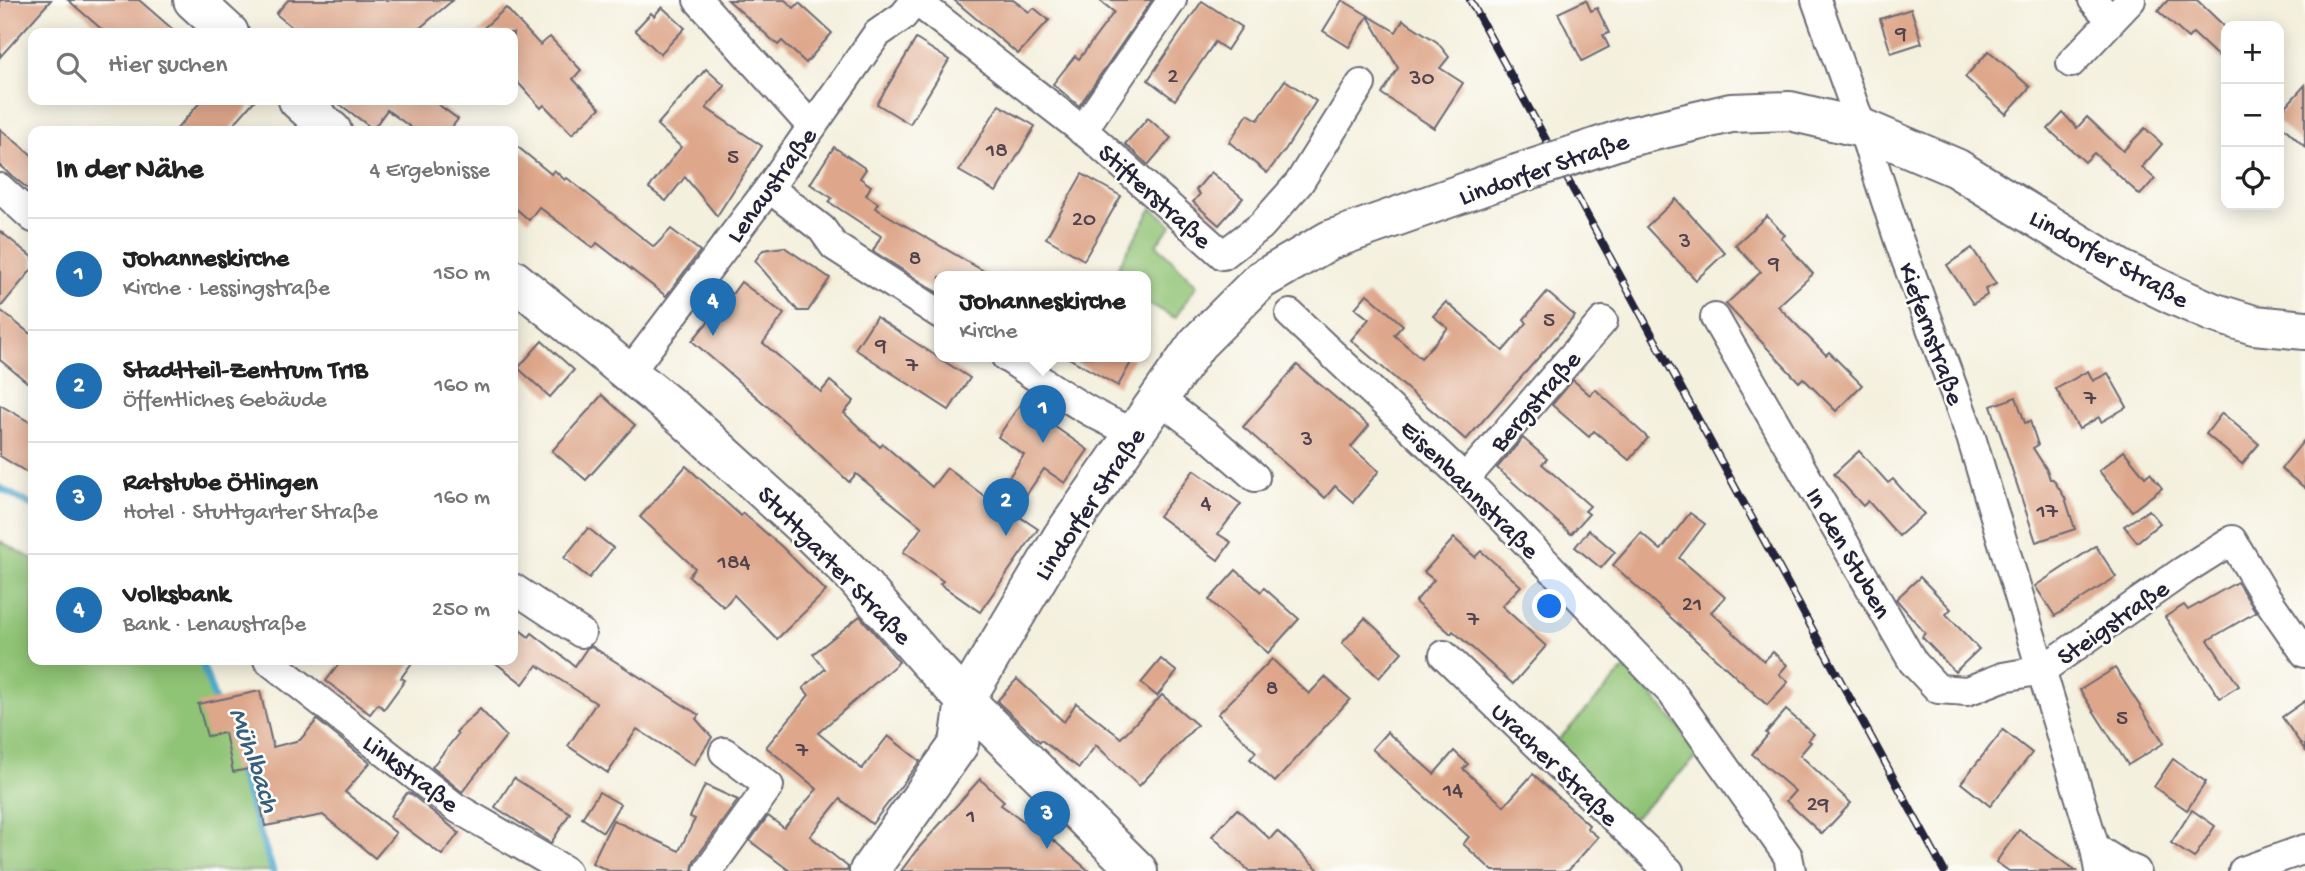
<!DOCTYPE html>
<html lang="de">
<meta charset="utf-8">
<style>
body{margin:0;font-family:"Gochi Hand",sans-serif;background:#f2f2f2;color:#222}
.controls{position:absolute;right:21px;top:21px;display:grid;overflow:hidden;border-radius:14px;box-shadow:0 4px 18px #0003}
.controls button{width:63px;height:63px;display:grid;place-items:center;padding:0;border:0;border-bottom:2px solid #e0e0e0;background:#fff;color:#222;font:35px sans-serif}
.you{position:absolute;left:1550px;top:607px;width:24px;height:24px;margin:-18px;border:5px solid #fff;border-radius:50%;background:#1a73e8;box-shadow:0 0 0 10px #1a73e833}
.badge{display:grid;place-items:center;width:46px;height:46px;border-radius:50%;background:#1f6fb2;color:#fff;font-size:23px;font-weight:700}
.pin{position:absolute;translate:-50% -58px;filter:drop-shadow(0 2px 4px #0008)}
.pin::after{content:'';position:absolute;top:37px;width:24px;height:21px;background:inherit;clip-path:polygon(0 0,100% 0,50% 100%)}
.popup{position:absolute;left:934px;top:271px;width:217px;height:91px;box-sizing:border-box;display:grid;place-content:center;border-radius:14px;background:#fff;filter:drop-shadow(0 2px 5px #0005);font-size:23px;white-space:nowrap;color:#767676}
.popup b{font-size:26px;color:#222}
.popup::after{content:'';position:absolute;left:50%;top:100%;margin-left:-14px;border:14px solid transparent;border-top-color:#fff}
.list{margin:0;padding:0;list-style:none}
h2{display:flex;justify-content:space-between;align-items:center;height:91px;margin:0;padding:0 28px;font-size:30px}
h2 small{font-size:23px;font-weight:400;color:#767676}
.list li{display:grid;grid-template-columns:46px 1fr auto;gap:21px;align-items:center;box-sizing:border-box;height:112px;padding:0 28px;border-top:2px solid #e0e0e0}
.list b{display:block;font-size:26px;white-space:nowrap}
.list p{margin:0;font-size:23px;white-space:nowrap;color:#767676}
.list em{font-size:23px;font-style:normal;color:#767676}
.icon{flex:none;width:38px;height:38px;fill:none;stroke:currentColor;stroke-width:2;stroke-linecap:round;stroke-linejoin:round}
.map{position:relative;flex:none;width:2305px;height:871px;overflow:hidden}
.search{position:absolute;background:#fff;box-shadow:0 4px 18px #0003;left:28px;top:28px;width:490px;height:77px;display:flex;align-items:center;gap:18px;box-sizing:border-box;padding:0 24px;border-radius:14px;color:#767676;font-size:26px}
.panel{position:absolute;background:#fff;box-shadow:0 4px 18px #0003;left:28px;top:126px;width:490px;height:539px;border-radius:14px}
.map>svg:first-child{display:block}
.green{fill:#8fc375;stroke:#587258;stroke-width:2}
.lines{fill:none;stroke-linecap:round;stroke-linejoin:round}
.stream{stroke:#4fa9cd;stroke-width:7}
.building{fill:#dea78b}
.street-casing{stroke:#6c6a74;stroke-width:32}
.secondary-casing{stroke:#6c6a74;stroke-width:42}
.street{stroke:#fff;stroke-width:28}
.secondary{stroke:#fff;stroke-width:38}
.rail-casing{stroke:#22223b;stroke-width:8}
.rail{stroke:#fdfcf7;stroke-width:5;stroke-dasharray:16;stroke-linecap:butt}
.secondary-bridge-casing{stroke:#6c6a74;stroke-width:42;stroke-linecap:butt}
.secondary-bridge{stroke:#fff;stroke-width:38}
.labels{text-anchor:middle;stroke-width:5;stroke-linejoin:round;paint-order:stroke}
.number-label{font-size:23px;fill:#51434f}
.street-label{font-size:26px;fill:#22223b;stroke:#fdfcf7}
.water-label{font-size:28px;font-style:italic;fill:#365f7d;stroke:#fdfcf7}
</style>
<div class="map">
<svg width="2305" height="871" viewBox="0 0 2305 871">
<rect width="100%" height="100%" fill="#fdfcf7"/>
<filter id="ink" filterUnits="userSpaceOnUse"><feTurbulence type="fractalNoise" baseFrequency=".0143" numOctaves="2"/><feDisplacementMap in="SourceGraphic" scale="14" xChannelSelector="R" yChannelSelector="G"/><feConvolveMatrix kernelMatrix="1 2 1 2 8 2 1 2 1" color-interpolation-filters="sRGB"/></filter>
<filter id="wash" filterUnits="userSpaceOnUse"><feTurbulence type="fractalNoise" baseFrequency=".00686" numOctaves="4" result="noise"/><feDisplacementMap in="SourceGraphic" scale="28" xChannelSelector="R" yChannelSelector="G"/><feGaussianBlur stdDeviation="1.57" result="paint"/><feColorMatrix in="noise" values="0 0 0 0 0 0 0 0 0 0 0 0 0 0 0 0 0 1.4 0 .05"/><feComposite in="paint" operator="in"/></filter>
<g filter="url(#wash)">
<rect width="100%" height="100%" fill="#f4f0de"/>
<g class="green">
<polygon points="1152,208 1172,225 1156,244 1197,285 1175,318 1146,302 1146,277 1112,277"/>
<polygon points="0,541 33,559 33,660 201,660 273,871 0,871"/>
<polygon points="1627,666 1701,753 1629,823 1550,749"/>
</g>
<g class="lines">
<g class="stream">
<polyline points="0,488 33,506"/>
<polyline points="201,660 218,709"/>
<polyline points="236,763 273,871"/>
</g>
</g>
<g id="blocks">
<g class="building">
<polygon points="0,0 51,0 0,57"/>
<polygon points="68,0 139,0 177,33 106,33"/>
<polygon points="288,0 453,0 414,33 299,33 276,14"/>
<polygon points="728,0 785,0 794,8 799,3 832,33 806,63 782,41 778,45"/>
<polygon points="954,0 1013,0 1029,12 1034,8 1049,20 1018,54"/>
<polygon points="1099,0 1152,0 1079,106 1053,84 1075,56 1079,59 1114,12"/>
<polygon points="1342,0 1396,32 1403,20 1437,42 1449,57 1440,68 1463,83 1434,128 1382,94 1398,68 1368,16 1349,47 1323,31"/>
<polygon points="1586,0 1591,11 1597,8 1609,33 1603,35 1609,47 1582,61 1558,13"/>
<polygon points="2168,0 2197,0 2223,25 2223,61 2193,33 2188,38 2158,11"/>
<polygon points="1202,1 1242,27 1227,50 1215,42 1175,100 1148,80"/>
<polygon points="662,7 685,28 660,54 635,30 651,13 654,16"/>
<polygon points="506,8 540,45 550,37 581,70 573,79 600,108 572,134 544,105 541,108 513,77 513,33 478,33"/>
<polygon points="1911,9 1922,43 1891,53 1880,19"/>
<polygon points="916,39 949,60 910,124 877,104"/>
<polygon points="1989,51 2030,87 2006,114 1965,77"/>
<polygon points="706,69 725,86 706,108 762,146 717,216 685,177 666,201 649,188 681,147 657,125"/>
<polygon points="1285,80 1316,101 1285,150 1267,173 1229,142 1248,114 1258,120"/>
<polygon points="2305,85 2305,147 2279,123 2279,114"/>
<polygon points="202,100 255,100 228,131 175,131"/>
<polygon points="334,100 432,100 458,119 449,131 416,131 387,110 373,129"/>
<polygon points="999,105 1035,126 996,192 959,171"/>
<polygon points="2063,113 2077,128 2087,117 2123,151 2145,128 2162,144 2142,167 2155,179 2140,195 2094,153 2085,162 2048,129"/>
<polygon points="1148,118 1171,138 1148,165 1125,144"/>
<polygon points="0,129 33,156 33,193 0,166"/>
<polygon points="513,143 551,174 554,170 565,180 567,178 654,247 671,229 700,251 666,296 597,243 593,248 539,207 529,220 513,206"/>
<polygon points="834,147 866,169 860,178 871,186 866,195 878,203 875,208 994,277 940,277 940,294 873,251 881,236 829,202 832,198 810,184"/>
<polygon points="1211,172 1243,198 1219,225 1193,202 1200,194 1196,190"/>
<polygon points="1082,174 1121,196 1084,260 1046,238"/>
<polygon points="1676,199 1725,253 1696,280 1646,227"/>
<polygon points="1767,216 1785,235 1781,238 1813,274 1778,306 1826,355 1829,352 1862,385 1836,411 1803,378 1799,382 1726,304 1761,272 1735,245"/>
<polygon points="0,231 33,258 33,268 0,308"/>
<polygon points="784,247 830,278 808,311 798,311 755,261 763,250"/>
<polygon points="1972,248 1996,284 1985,289 1987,295 1973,304 1947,265"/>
<polygon points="741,282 784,314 763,343 821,392 830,381 854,401 844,413 880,447 883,444 932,487 947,468 992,502 1024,455 998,437 1021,403 1088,450 1065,483 1044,469 1014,513 1038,529 980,612 940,584 943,581 903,552 922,527 856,474 849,482 790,426 692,341 717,311 720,304 733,293"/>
<polygon points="1547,292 1575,316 1466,440 1351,340 1369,319 1355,308 1367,294 1403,325 1394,335 1421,358 1448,328 1433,316 1446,302 1503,351 1527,323 1524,319"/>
<polygon points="0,310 33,336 33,387 0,360"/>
<polygon points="876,317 970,378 949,410 855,349"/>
<polygon points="542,341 574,370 550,397 518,368"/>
<polygon points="1067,357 1134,357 1118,386"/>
<polygon points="1297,365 1369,426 1351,447 1379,471 1353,502 1335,486 1325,498 1243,427"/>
<polygon points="2088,371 2093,381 2108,373 2127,407 2101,422 2099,417 2079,429 2056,389"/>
<polygon points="1573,380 1590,395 1595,389 1648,438 1629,460 1594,431 1589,437 1552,405"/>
<polygon points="602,395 635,425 586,480 552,451"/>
<polygon points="2016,397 2025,423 2030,421 2038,445 2033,448 2047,470 2050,479 2053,479 2065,498 2075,529 2036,542 1991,406"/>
<polygon points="0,405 33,424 33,476 0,456"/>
<polygon points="2222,413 2259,444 2242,464 2206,434"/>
<polygon points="1523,438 1547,459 1542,464 1590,506 1585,511 1589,514 1571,534 1497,468"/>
<polygon points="2305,439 2305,488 2281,469"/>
<polygon points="1859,451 1888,483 1893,479 1924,514 1899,536 1868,501 1863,506 1834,474"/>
<polygon points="2124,451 2145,477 2150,473 2162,488 2132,511 2099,471"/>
<polygon points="686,466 741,516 743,513 781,546 826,591 777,639 734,595 724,607 689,576 695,568 640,517"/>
<polygon points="1194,470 1241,504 1218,534 1231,542 1218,560 1159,516"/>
<polygon points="2149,510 2160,523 2137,542 2124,526"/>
<polygon points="1690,513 1705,524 1679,558 1725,597 1711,612 1764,661 1773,652 1787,665 1779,674 1788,682 1767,705 1613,565 1641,533 1661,550"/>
<polygon points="588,528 613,548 589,578 564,558"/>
<polygon points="1589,530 1615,552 1601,568 1575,547"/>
<polygon points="1454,538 1475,557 1481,551 1521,586 1502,606 1546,646 1513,684 1453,631 1451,634 1415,602 1434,580 1424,572"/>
<polygon points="2096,546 2116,577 2055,616 2035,586"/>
<polygon points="1236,570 1261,592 1264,588 1299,619 1268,653 1209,600"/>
<polygon points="1920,577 1951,609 1946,614 1979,649 1955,672 1922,637 1925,633 1896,599"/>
<polygon points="2237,582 2256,612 2208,640 2239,686 2220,698 2165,617 2184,605 2188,610"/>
<polygon points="860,616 899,662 818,733 862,769 888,736 920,761 872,824 840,799 810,836 848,867 847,871 790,871 750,841 768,816 784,828 817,789 766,747 809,695 803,688 825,669 813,654"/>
<polygon points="1365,618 1402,652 1379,678 1342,643"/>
<polygon points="513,625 529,637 532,633 575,666 587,648 591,646 699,715 696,719 712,737 694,765 637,729 608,773 568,746 596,703 537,665 523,684 492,660 513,660"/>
<polygon points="1161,659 1177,672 1157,696 1141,683"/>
<polygon points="1272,659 1309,694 1325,677 1350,699 1275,782 1250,759 1256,752 1218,714"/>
<polygon points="342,660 414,660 401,678 405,680 384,709 378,704 370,714 326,681"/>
<polygon points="2115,668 2164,743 2128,765 2080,690"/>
<polygon points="1017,679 1064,722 1076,703 1121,738 1162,695 1197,725 1139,786 1096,745 1079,768 1041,740 1040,742 997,701"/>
<polygon points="260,691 273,747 300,740 317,720 370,763 345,792 396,833 375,858 323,815 265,826 254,768 233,772 225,733 207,736 198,704"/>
<polygon points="2305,701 2305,750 2282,717"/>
<polygon points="480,709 506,736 462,792 432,767 458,734 456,732"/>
<polygon points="1786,710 1814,734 1808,740 1811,742 1800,755 1851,803 1822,834 1786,801 1795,791 1752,754 1768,735 1766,733"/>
<polygon points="2003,730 2032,753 1990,806 1961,783"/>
<polygon points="1387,732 1434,774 1454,751 1468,764 1463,769 1504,806 1533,774 1589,825 1587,828 1598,837 1568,871 1493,871 1463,844 1469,837 1372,749"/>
<polygon points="2173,759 2206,782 2187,810 2154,787"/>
<polygon points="514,778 570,813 551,843 495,807"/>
<polygon points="980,779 1004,801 1001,805 1043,835 1045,833 1089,871 901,871 916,851"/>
<polygon points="705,785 738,800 694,861 692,871 609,871 592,863 613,820 679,851 695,819 690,817"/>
<polygon points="599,792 620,804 603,832 582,818"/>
<polygon points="407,793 411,794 459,833 442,855 390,816"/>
<polygon points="1237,809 1270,839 1277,831 1320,871 1249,871 1212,836"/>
<polygon points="2192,810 2215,826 2194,858 2171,843"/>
<polygon points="2019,830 2076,871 2009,871 1996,862"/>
</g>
</g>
</g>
<g filter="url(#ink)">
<use href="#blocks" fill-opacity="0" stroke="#6c6a74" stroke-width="2"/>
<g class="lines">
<g class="street-casing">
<g id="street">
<polyline points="698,0 812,127"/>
<polyline points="915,0 1091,137 1223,255 1261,226 1299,183 1361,84"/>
<polyline points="1816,0 1862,128 1898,238 1971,437 2095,848 2099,871"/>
<polyline points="2093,0 2111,20"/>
<polyline points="2071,63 2131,0"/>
<polyline points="1082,131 1172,0"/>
<polyline points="0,188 33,218"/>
<polyline points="769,188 822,229 834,246 940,314"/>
<polyline points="1290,314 1465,479 1672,693 1788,856 1791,871"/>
<polyline points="1715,318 1913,662 1938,689 1967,691 2003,677 2042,670 2183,571 2232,540 2264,594 2305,653"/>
<path d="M 1006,357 C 1048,384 1087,415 1134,432"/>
<polyline points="629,373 769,188 877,34 903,16 916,0"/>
<polyline points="1158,398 1207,435 1255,477"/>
<polyline points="1465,479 1603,321"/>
<polyline points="513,588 581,633"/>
<polyline points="1444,655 1669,871"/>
<polyline points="268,660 455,807 566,871"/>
<polyline points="2095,848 2122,865 2136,871"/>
<polyline points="708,871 769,786 724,752"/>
<polyline points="2243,871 2305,849"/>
</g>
</g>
<g class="secondary-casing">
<g id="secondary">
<polyline points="193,0 229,33"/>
<polyline points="298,100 332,131"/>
<polyline points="1628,137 1731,113 1790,111 1862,128 1956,168 2120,269 2171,294 2212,312 2254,325 2305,330"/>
<polyline points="513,279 684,418 808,531 854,576 927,660 965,700 1138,871"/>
<polyline points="869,871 959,744 965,700 1062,537 1197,344 1261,280 1330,240 1517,174"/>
</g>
</g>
<use href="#street" class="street"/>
<use href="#secondary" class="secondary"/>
<g class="rail-casing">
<polyline id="rail" points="1470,0 1944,871"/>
</g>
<use href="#rail" class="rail"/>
<g class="secondary-bridge-casing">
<polyline id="secondary-bridge" points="1517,174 1628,137"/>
</g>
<use href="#secondary-bridge" class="secondary-bridge"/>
</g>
</g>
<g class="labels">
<g class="number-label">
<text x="1901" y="39">9</text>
<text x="1173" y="82">2</text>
<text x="1422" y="84">30</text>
<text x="997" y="156">18</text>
<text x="733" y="163">5</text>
<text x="1084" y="225">20</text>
<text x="1685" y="247">3</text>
<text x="915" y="264">8</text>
<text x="1774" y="269">9</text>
<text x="1549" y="326">5</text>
<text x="881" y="351">9</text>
<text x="912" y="371">7</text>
<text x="2090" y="404">7</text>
<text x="1307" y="445">3</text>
<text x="1206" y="509">4</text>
<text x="2047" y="517">17</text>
<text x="734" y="568">184</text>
<text x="1692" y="610">21</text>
<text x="1473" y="625">7</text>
<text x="1272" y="694">8</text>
<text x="2122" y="724">5</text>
<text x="802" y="756">7</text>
<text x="1453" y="796">14</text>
<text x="1818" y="810">29</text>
<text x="971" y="822">1</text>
</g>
<g class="street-label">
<text transform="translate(1543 167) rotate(-19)" y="9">Lindorfer Straße</text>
<text transform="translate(770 184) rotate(-54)" y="9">Lenaustraße</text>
<text transform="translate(1156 195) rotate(42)" y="9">Stifterstraße</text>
<text transform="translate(2110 257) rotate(29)" y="9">Lindorfer Straße</text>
<text transform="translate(1933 333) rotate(70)" y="9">Kiefernstraße</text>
<text transform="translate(1534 400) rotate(-49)" y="9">Bergstraße</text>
<text transform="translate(1471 488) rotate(45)" y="9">Eisenbahnstraße</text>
<text transform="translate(1088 503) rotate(-56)" y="9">Lindorfer Straße</text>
<text transform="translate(1850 552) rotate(60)" y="9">In den Stuben</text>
<text transform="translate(836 564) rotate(46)" y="9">Stuttgarter Straße</text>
<text transform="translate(2112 621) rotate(-35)" y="9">Steigstraße</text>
<text transform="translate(1556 763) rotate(44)" y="9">Uracher Straße</text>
<text transform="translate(412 772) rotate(37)" y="9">Linkstraße</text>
</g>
<g class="water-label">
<text transform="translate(257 759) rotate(71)" y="10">Mühlbach</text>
</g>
</g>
</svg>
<div class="controls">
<button>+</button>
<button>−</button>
<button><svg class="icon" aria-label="locate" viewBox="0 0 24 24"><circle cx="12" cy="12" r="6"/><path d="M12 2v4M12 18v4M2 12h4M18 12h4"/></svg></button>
</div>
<div class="you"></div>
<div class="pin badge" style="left:1043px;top:443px">1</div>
<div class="popup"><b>Johanneskirche</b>Kirche</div>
<div class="pin badge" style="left:1006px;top:536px">2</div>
<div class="pin badge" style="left:1047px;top:849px">3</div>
<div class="pin badge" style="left:713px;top:336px">4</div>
<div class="search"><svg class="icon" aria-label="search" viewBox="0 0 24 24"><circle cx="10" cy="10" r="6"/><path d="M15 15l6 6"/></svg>Hier suchen</div>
<section class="panel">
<h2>In der Nähe<small>4 Ergebnisse</small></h2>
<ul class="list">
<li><span class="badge">1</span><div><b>Johanneskirche</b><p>Kirche · Lessingstraße</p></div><em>150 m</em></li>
<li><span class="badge">2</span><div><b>Stadtteil-Zentrum TrIB</b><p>Öffentliches Gebäude</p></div><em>160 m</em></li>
<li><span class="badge">3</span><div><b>Ratstube Ötlingen</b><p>Hotel · Stuttgarter Straße</p></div><em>160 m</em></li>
<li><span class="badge">4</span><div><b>Volksbank</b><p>Bank · Lenaustraße</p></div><em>250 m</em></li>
</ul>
</section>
</div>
